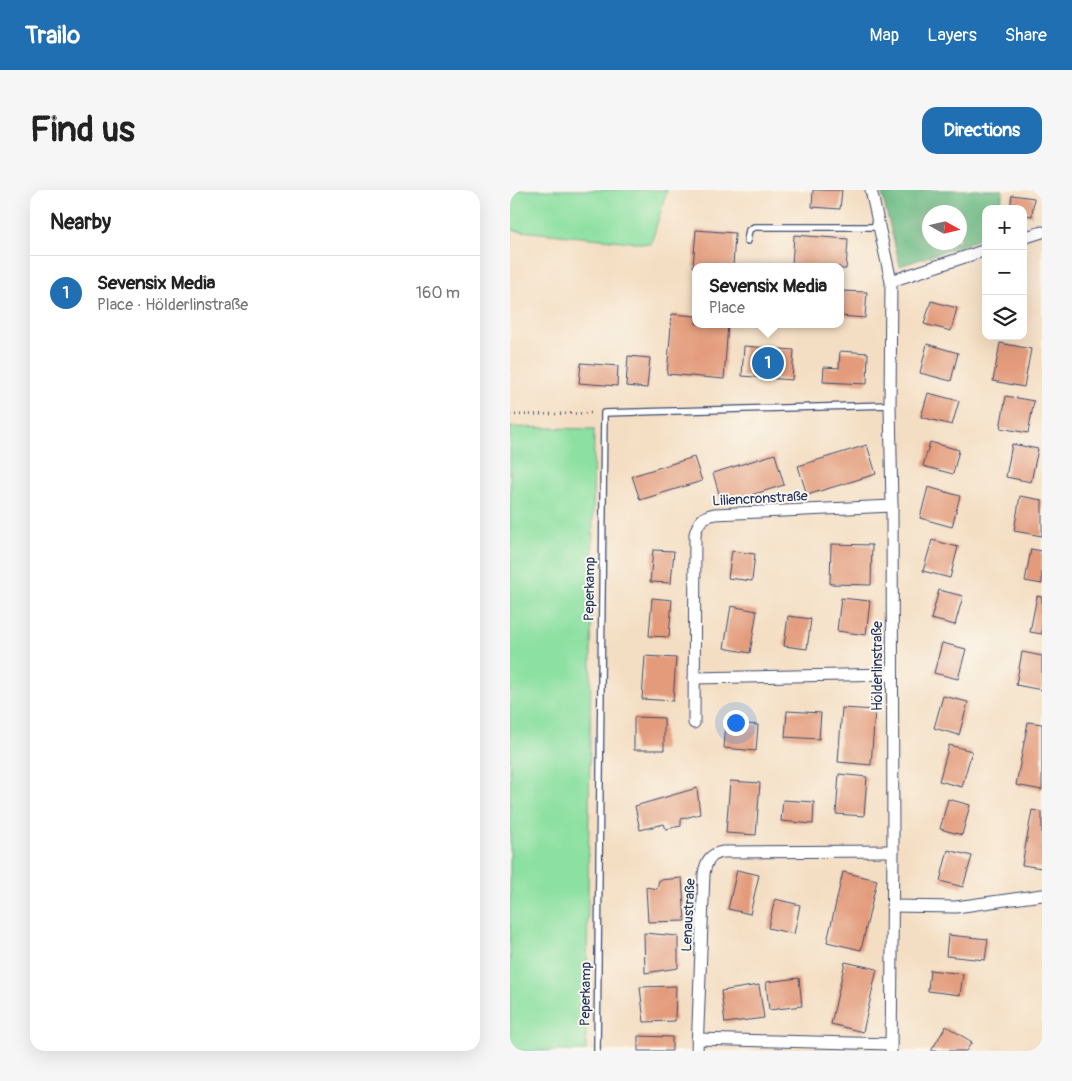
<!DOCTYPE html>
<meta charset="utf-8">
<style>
body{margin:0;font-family:Pangolin,sans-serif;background:#f6f6f6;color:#222}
.controls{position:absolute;right:15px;top:15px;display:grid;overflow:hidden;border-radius:10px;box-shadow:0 5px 20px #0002}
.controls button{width:45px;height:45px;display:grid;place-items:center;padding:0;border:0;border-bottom:1px solid #e0e0e0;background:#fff;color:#222;font:25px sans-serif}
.compass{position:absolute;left:412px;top:15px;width:45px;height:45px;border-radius:50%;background:#fff;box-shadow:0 5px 20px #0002;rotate:98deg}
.you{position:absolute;left:225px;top:532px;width:18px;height:18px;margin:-12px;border:4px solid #fff;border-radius:50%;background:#1a73e8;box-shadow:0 0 0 8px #1a73e833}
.badge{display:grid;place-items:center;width:32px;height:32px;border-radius:50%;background:#1f6fb2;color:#fff;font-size:16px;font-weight:700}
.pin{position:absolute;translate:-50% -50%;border:2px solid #fff;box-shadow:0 1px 5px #0006}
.popup{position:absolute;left:182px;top:73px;width:152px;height:65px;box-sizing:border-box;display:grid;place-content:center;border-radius:10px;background:#fff;filter:drop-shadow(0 1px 4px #0005);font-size:16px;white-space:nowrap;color:#767676}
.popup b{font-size:19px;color:#222}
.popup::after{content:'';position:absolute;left:50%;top:100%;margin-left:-10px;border:10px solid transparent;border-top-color:#fff}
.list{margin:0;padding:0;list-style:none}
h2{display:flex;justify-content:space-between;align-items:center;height:65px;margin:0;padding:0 20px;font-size:21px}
h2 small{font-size:16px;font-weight:400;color:#767676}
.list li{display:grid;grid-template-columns:32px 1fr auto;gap:15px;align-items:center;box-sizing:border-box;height:75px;padding:0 20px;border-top:1px solid #e0e0e0}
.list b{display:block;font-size:19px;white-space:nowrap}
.list p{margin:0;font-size:16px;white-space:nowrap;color:#767676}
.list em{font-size:16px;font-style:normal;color:#767676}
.icon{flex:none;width:28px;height:28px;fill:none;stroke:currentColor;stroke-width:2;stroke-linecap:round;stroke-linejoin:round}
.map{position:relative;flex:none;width:532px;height:861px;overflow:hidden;border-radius:15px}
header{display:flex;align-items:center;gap:30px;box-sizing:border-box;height:70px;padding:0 25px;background:#1f6fb2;color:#fff}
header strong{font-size:24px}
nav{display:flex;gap:28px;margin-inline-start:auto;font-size:18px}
.intro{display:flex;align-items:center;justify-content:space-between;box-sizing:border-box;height:120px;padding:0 30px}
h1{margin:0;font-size:35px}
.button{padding:12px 22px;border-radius:15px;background:#1f6fb2;color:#fff;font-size:18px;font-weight:700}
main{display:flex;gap:30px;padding:0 30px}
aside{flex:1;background:#fff;border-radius:15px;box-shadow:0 5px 20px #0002}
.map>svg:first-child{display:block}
.green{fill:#8ce0a1;stroke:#548880}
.forest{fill:#71be87;stroke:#467672;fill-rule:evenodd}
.building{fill:#e39b7c}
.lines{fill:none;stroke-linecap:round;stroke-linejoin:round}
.lane-casing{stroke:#3c496d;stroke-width:8}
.street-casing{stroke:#3c496d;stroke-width:13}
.path{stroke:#3c496d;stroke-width:2.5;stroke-dasharray:1 4;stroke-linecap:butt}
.lane{stroke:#fff;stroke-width:5.5}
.street{stroke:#fff;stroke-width:11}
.labels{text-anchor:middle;stroke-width:4;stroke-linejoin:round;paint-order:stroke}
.street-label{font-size:14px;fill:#1b2f5e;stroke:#fbf7ec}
</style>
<header>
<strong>Trailo</strong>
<nav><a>Map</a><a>Layers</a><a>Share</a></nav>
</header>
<div class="intro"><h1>Find us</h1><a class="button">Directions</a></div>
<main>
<aside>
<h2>Nearby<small></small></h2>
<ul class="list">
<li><span class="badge">1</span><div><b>Sevensix Media</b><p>Place · Hölderlinstraße</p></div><em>160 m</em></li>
</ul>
</aside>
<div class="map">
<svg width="532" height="861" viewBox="0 0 532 861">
<rect width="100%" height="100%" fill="#fbf7ec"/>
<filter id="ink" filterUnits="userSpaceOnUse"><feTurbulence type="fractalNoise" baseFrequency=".02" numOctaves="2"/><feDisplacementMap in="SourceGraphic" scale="10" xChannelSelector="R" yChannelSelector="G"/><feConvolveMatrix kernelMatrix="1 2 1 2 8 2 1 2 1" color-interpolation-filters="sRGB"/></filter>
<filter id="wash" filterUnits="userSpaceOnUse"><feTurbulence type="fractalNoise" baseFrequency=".0096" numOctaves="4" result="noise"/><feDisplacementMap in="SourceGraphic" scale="20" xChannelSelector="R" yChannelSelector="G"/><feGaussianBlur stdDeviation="1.12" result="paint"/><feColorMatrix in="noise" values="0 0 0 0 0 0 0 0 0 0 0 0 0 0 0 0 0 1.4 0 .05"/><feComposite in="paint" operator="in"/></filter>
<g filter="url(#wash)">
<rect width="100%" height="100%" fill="#f4dec3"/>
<g class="green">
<polygon points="0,0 157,0 141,54 0,40"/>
<polygon points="0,237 84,239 76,861 0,861"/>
</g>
<path class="forest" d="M 371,0 L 493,0 L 490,19 L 476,19 L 476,47 L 390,76 ZM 420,22 L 450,22 L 450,52 L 420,52 Z"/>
<g id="blocks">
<g class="building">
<polygon points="303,0 332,0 330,19 302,17"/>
<polygon points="502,5 524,8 522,26 513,25 513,19 500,19"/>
<polygon points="186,40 225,43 223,77 183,77"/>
<polygon points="284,45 338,49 336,79 330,79 330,77 282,75"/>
<polygon points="330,101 357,102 355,128 330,126"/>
<polygon points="421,111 447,118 441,141 414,134"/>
<polygon points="162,124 186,126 186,134 218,134 214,189 157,184"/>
<polygon points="490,153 521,159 514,197 483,191"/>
<polygon points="417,154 448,163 441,191 410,183"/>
<polygon points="234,156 284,160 282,190 232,186"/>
<polygon points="330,161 358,163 357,194 313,192 314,177 329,178"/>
<polygon points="118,166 140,168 137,198 116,196"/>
<polygon points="71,173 108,176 107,196 69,193"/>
<polygon points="418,203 449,211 442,235 411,227"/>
<polygon points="496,206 524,211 518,243 490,238"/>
<polygon points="420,252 449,260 443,284 413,276"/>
<polygon points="502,254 528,259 521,292 496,287"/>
<polygon points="357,255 366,284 297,305 288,276"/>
<polygon points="265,264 274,295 212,314 203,283"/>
<polygon points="184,267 192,291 130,310 122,286"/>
<polygon points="418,297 450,306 442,337 410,328"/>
<polygon points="510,306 532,310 532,346 504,341"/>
<polygon points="422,350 448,357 440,388 413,381"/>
<polygon points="321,354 362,355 361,395 320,394"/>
<polygon points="521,359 532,361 532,394 515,391"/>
<polygon points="143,360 164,361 161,393 140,392"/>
<polygon points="222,361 245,364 242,391 218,388"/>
<polygon points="429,400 453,406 445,435 421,429"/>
<polygon points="527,406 532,407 532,444 520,442"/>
<polygon points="142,408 162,410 159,447 139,446"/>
<polygon points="331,408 360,411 356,445 327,441"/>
<polygon points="221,416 247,421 240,463 214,458"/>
<polygon points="278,426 301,429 297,459 274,456"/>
<polygon points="432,453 456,459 448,489 424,483"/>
<polygon points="512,462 532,466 532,500 506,495"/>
<polygon points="135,466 166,468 163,511 132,509"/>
<polygon points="433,506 458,512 449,545 424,538"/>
<polygon points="332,518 365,520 361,575 328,572"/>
<polygon points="277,521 311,523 309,549 275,547"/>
<polygon points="124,527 154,528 154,560 124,560"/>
<polygon points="216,532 248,535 246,561 214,558"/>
<polygon points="518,532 532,534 532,600 506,595"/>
<polygon points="439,555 462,561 452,597 429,591"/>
<polygon points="329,584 357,587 354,626 326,624"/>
<polygon points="220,591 250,593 246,645 216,643"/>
<polygon points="187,598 190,624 171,629 171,636 156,639 154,634 130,640 125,616"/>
<polygon points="438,609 460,615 452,645 430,639"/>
<polygon points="273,610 304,612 303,634 271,631"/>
<polygon points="522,620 532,622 532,678 512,675"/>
<polygon points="438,660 462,666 453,697 430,691"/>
<polygon points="227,680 249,685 240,724 218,719"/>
<polygon points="333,682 367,690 351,760 317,752"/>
<polygon points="172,688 175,731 138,732 136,697 147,699 149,690"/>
<polygon points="265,709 290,715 284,744 258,738"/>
<polygon points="134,743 168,746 168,778 135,783"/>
<polygon points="438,745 478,749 475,770 436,766"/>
<polygon points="335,772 367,779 353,842 321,834"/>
<polygon points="420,780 453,784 450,805 418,801"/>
<polygon points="289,788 292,816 259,820 256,792"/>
<polygon points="249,795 254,828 215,833 211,801"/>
<polygon points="166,796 165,831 134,832 130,797"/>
<polygon points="436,836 462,852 456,861 421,861"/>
<polygon points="128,846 162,847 162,861 128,861"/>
</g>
</g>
</g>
<g filter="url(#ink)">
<use href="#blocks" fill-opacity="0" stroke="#3c496d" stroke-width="1"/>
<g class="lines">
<g class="lane-casing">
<g id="lane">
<polyline points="237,51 239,40 244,37 369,37"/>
<polyline points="87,861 94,223 380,215"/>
</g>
</g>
<g class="street-casing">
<g id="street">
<polyline points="361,0 381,91 380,215 382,316 383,661 381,861"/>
<polyline points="513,48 532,42"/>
<polyline points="381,91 476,60"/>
<polyline points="184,488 382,484"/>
<path d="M 184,533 L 185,344 C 188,332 193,326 205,324 L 382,316"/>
<polyline points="382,716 446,717 532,705"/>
<polyline points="187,849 381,854"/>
<path d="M 187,861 L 194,684 C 196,671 200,664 213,662 L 383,661"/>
</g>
</g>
<polyline class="path" points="0,225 85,223"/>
<use href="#lane" class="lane"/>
<use href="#street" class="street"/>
</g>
</g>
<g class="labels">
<g class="street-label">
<text transform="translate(250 308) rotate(-3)" y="5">Liliencronstraße</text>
<text transform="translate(79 399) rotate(-89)" y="5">Peperkamp</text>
<text transform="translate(367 476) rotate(-90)" y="5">Hölderlinstraße</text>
<text transform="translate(178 725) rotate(-87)" y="5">Lenaustraße</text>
<text transform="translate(75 804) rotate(-89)" y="5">Peperkamp</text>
</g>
</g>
</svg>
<div class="controls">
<button>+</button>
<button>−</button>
<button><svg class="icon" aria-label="layers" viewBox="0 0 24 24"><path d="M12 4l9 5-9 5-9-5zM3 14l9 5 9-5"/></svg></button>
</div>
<svg class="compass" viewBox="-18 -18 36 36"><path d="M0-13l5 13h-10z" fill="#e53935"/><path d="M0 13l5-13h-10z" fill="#767676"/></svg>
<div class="you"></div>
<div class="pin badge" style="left:258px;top:173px">1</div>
<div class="popup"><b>Sevensix Media</b>Place</div>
</div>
</main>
